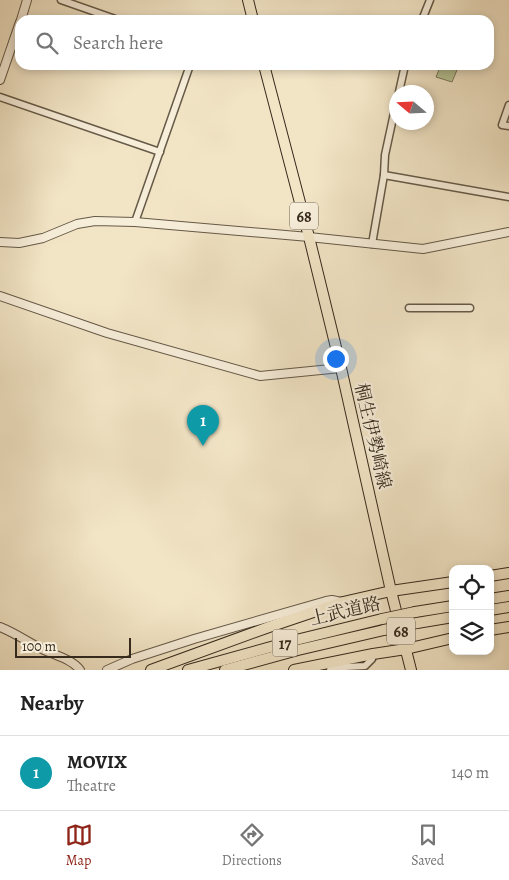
<!DOCTYPE html>
<meta charset="utf-8">
<style>
body{margin:0;font-family:Alegreya,"Noto Serif JP",serif;background:#f2f2f2;color:#222}
.controls{position:absolute;right:15px;bottom:15px;display:grid;overflow:hidden;border-radius:10px;box-shadow:0 2px 8px #0003}
.controls button{width:45px;height:45px;display:grid;place-items:center;padding:0;border:0;border-bottom:1px solid #e0e0e0;background:#fff;color:#222;font:25px sans-serif}
.compass{position:absolute;left:389px;top:85px;width:45px;height:45px;border-radius:50%;background:#fff;box-shadow:0 2px 8px #0003;rotate:289deg}
.scale{position:absolute;left:15px;bottom:12px;width:116px;box-sizing:border-box;padding-left:5px;border:2px solid #362a1d;border-top:0;font-size:14px;line-height:18px;white-space:nowrap;color:#362a1d;-webkit-text-stroke:4px #f7eeda;paint-order:stroke}
.you{position:absolute;left:335px;top:358px;width:18px;height:18px;margin:-12px;border:4px solid #fff;border-radius:50%;background:#1a73e8;box-shadow:0 0 0 8px #1a73e833}
.badge{display:grid;place-items:center;width:32px;height:32px;border-radius:50%;background:#8f2418;color:#fff;font-size:16px;font-weight:700}
.pin{position:absolute;translate:-50% -41px;filter:drop-shadow(0 1px 2px #0008)}
.pin::after{content:'';position:absolute;top:26px;width:18px;height:15px;background:inherit;clip-path:polygon(0 0,100% 0,50% 100%)}
.list{margin:0;padding:0;list-style:none}
h2{display:flex;justify-content:space-between;align-items:center;height:65px;margin:0;padding:0 20px;font-size:21px}
h2 small{font-size:16px;font-weight:400;color:#767676}
.list li{display:grid;grid-template-columns:32px 1fr auto;gap:15px;align-items:center;box-sizing:border-box;height:75px;padding:0 20px;border-top:1px solid #e0e0e0}
.list b{display:block;font-size:19px;white-space:nowrap}
.list p{margin:0;font-size:16px;white-space:nowrap;color:#767676}
.list em{font-size:16px;font-style:normal;color:#767676}
.icon{flex:none;width:28px;height:28px;fill:none;stroke:currentColor;stroke-width:2;stroke-linecap:round;stroke-linejoin:round}
.map{position:relative;flex:none;width:509px;height:670px;overflow:hidden}
.search{position:absolute;background:#fff;box-shadow:0 2px 8px #0003;left:15px;right:15px;top:15px;height:55px;display:flex;align-items:center;gap:12px;box-sizing:border-box;padding:0 18px;border-radius:15px;color:#767676;font-size:19px}
.sheet{height:140px;background:#fff}
nav{display:flex;justify-content:space-around;align-items:center;box-sizing:border-box;height:70px;border-top:1px solid #e0e0e0;background:#fff;font-size:14px;color:#767676}
nav a{display:grid;justify-items:center;gap:2px}
nav .on{color:#8f2418}
.map>svg:first-child{display:block}
.green{fill:#b9c596;stroke:#78785a}
.lines{fill:none;stroke-linecap:round;stroke-linejoin:round}
.minor-casing{stroke:#655947;stroke-width:9}
.tertiary-casing{stroke:#655947;stroke-width:10}
.primary-casing{stroke:#362a1d;stroke-width:12}
.trunk-casing{stroke:#362a1d;stroke-width:12}
.minor{stroke:#f7eeda;stroke-width:6}
.tertiary{stroke:#f7eeda;stroke-width:8}
.primary{stroke:#f2e5c6;stroke-width:10}
.trunk{stroke:#f2e5c6;stroke-width:10}
.trunk-bridge-casing{stroke:#362a1d;stroke-width:12;stroke-linecap:butt}
.trunk-bridge{stroke:#f2e5c6;stroke-width:10}
.labels{text-anchor:middle;stroke-width:4.5;stroke-linejoin:round;paint-order:stroke}
.shield{fill:#f7eeda;stroke:#706556;stroke-width:1}
.shield-label{font-size:16px;font-weight:bold;fill:#362a1d}
.street-label{font-size:18px;fill:#362a1d;stroke:#f7eeda}
</style>
<div class="map">
<svg width="509" height="670" viewBox="0 0 509 670">
<rect width="100%" height="100%" fill="#f2e5c6"/>
<filter id="stains"><feTurbulence type="fractalNoise" baseFrequency=".004" numOctaves="4"/><feColorMatrix values="0 0 0 0 .2 0 0 0 0 .09 0 0 0 0 .02 0 0 0 .5 -.17"/></filter>
<radialGradient id="worn" r=".72"><stop offset=".6" stop-color="#630" stop-opacity="0"/><stop offset="1" stop-color="#630" stop-opacity=".3"/></radialGradient>
<polygon class="green" points="441,65 459,65 452,82 436,77"/>
<g class="lines">
<g class="minor-casing">
<g id="minor">
<polyline points="61,0 118,20"/>
<polyline points="422,20 430,0"/>
<polyline points="399,92 405,65"/>
<polyline points="0,97 160,152"/>
<polyline points="509,105 502,125 509,126"/>
<polyline points="384,175 509,197"/>
<polyline points="135,222 190,65"/>
<polyline points="372,244 384,175 385,155 396,104"/>
<polyline points="409,308 470,308"/>
<polyline points="330,670 345,667 365,666 372,659 373,654"/>
</g>
</g>
<g class="tertiary-casing">
<g id="tertiary">
<polyline points="21,20 27,0"/>
<polyline points="0,80 20,22"/>
<polyline points="0,242 19,243 43,238 77,224 95,221 135,222 309,237 423,249 509,232"/>
<polyline points="0,296 107,333 260,376 341,368"/>
<path d="M 0,627 C 15,633 28,642 42,649 C 54,655 72,659 80,670"/>
<polyline points="107,670 132,659 194,639 326,601 332,600 341,602"/>
</g>
</g>
<g class="primary-casing">
<g id="primary">
<polyline points="248,0 253,20"/>
<polyline points="264,65 309,237 341,368 391,591 411,670"/>
</g>
</g>
<g class="trunk-casing">
<g id="trunk">
<polyline points="490,576 509,573"/>
<polyline points="490,599 509,596"/>
<polyline points="490,610 509,607"/>
<polyline points="415,612 453,606"/>
<polyline points="417,623 453,617"/>
<polyline points="490,630 509,627"/>
<polyline points="151,670 269,627 343,602 391,591 453,582"/>
<polyline points="188,670 296,640 382,619"/>
<polyline points="225,670 298,650 384,630"/>
<polyline points="294,670 373,654 406,649 453,638"/>
</g>
</g>
<use href="#minor" class="minor"/>
<use href="#tertiary" class="tertiary"/>
<use href="#primary" class="primary"/>
<use href="#trunk" class="trunk"/>
<g class="trunk-bridge-casing">
<g id="trunk-bridge">
<polyline points="382,619 415,612"/>
<polyline points="384,630 417,623"/>
</g>
</g>
<use href="#trunk-bridge" class="trunk-bridge"/>
</g>
<g class="labels">
<g class="shield">
<rect x="290" y="202.5" width="28" height="27" rx="4"/>
<rect x="387" y="617.5" width="28" height="27" rx="4"/>
<rect x="272.5" y="629.5" width="25" height="27" rx="4"/>
</g>
<g class="shield-label">
<text x="304" y="222">68</text>
<text x="401" y="637">68</text>
<text x="285" y="649">17</text>
</g>
<g class="street-label">
<text transform="translate(373 436) rotate(77)" y="6">桐生伊勢崎線</text>
<text transform="translate(345 611) rotate(-13)" y="6">上武道路</text>
</g>
</g>
<rect width="100%" height="100%" filter="url(#stains)"/>
<rect width="100%" height="100%" fill="url(#worn)"/>
</svg>
<div class="controls">
<button><svg class="icon" aria-label="locate" viewBox="0 0 24 24"><circle cx="12" cy="12" r="6"/><path d="M12 2v4M12 18v4M2 12h4M18 12h4"/></svg></button>
<button><svg class="icon" aria-label="layers" viewBox="0 0 24 24"><path d="M12 4l9 5-9 5-9-5zM3 14l9 5 9-5"/></svg></button>
</div>
<svg class="compass" viewBox="-18 -18 36 36"><path d="M0-13l5 13h-10z" fill="#e53935"/><path d="M0 13l5-13h-10z" fill="#767676"/></svg>
<div class="scale">100 m</div>
<div class="you"></div>
<div class="pin badge" style="left:203px;top:446px;background:#0f9aa8">1</div>
<div class="search"><svg class="icon" aria-label="search" viewBox="0 0 24 24"><circle cx="10" cy="10" r="6"/><path d="M15 15l6 6"/></svg>Search here</div>
</div>
<section class="sheet">
<h2>Nearby<small></small></h2>
<ul class="list">
<li><span class="badge" style="background:#0f9aa8">1</span><div><b>MOVIX</b><p>Theatre</p></div><em>140 m</em></li>
</ul>
</section>
<nav>
<a class="on"><svg class="icon" aria-label="map" viewBox="0 0 24 24"><path d="M3 6l6-2 6 2 6-2v14l-6 2-6-2-6 2zM9 4v14M15 6v14"/></svg>Map</a>
<a><svg class="icon" aria-label="directions" viewBox="0 0 24 24"><path d="M12 3l9 9-9 9-9-9zM9 14v-3h6M13 9l2 2-2 2"/></svg>Directions</a>
<a><svg class="icon" aria-label="saved" viewBox="0 0 24 24"><path d="M7 4h10v16l-5-4-5 4z"/></svg>Saved</a>
</nav>
